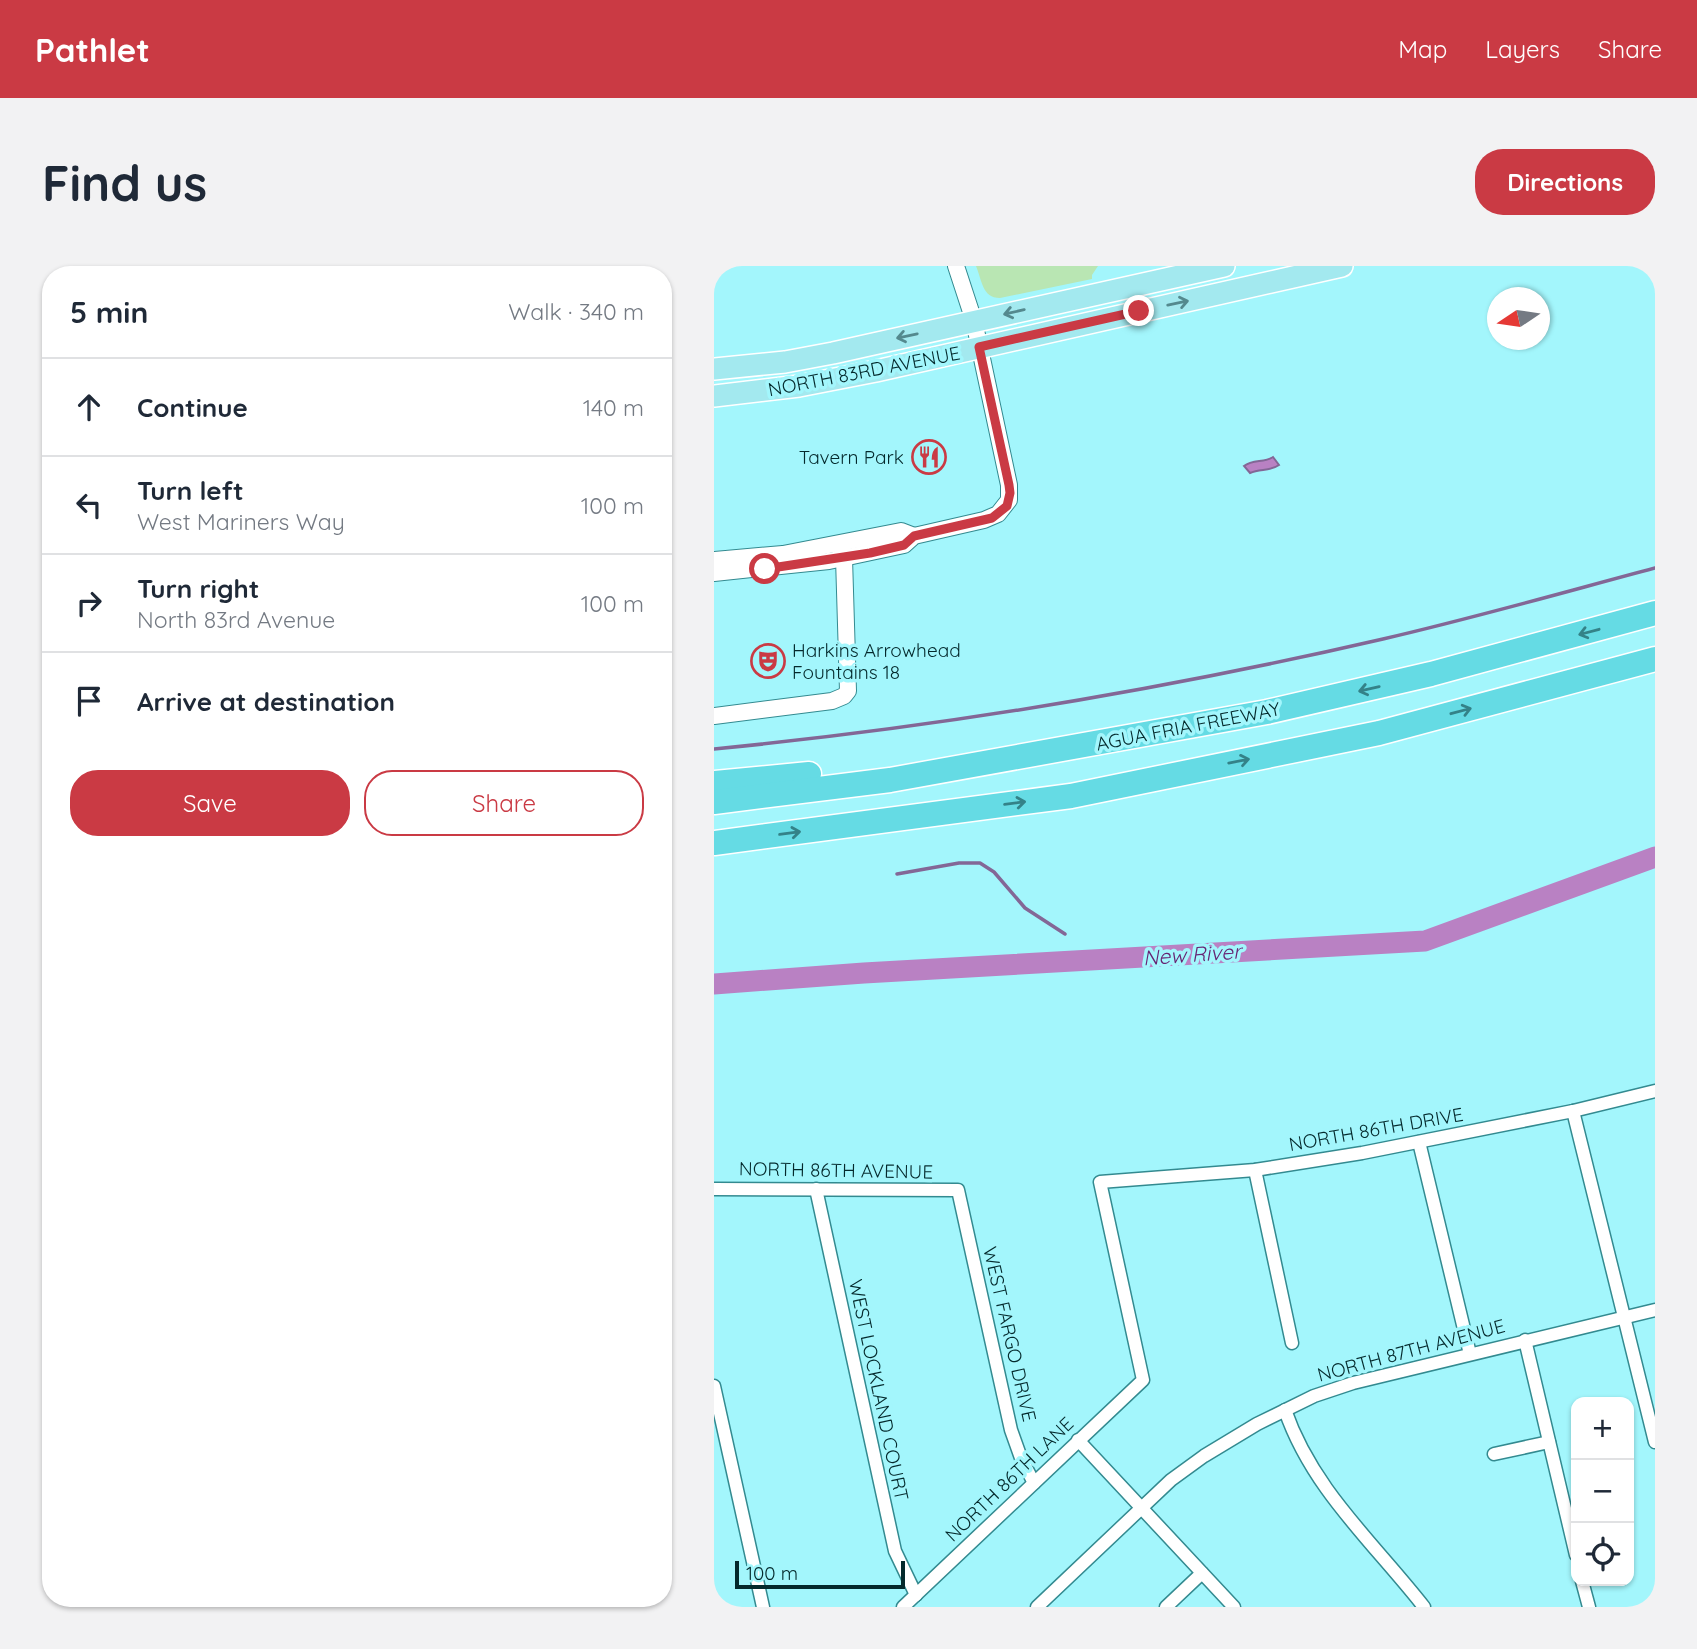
<!DOCTYPE html>
<meta charset="utf-8">
<style>
body{margin:0;font-family:Quicksand,sans-serif;background:#f2f2f3;color:#1f2937}
.controls{position:absolute;right:21px;bottom:21px;display:grid;overflow:hidden;border-radius:14px;box-shadow:0 2px 5px #0004}
.controls button{width:63px;height:63px;display:grid;place-items:center;padding:0;border:0;border-bottom:2px solid #e0e1e3;background:#fff;color:#1f2937;font:35px sans-serif}
.compass{position:absolute;left:773px;top:21px;width:63px;height:63px;border-radius:50%;background:#fff;box-shadow:0 2px 5px #0004;rotate:257deg}
.scale{position:absolute;left:21px;bottom:18px;width:170px;box-sizing:border-box;padding-left:7px;border:4px solid #04292c;border-top:0;font-size:19px;line-height:24px;white-space:nowrap;color:#04292c;-webkit-text-stroke:5px #a3f6fc;paint-order:stroke}
.stop{position:absolute;width:21px;height:21px;margin:-16px;border:5px solid #ca3a44;border-radius:50%;background:#fff}
.stop.end{background:#ca3a44;border-color:#fff;box-shadow:0 2px 7px #0008}
.list{margin:0;padding:0;list-style:none}
h2{display:flex;justify-content:space-between;align-items:center;height:91px;margin:0;padding:0 28px;font-size:30px}
h2 small{font-size:23px;font-weight:400;color:#747a83}
.list li{display:grid;grid-template-columns:46px 1fr auto;gap:21px;align-items:center;box-sizing:border-box;height:98px;padding:0 28px;border-top:2px solid #e0e1e3}
.list b{display:block;font-size:26px;white-space:nowrap}
.list p{margin:0;font-size:23px;white-space:nowrap;color:#747a83}
.list em{font-size:23px;font-style:normal;color:#747a83}
.actions{display:flex;gap:14px;padding:21px 28px}
.actions a{flex:1;padding:16px 0;border:2px solid #ca3a44;border-radius:28px;text-align:center;font-size:24px;color:#ca3a44}
.actions .main{background:#ca3a44;color:#fff}
.icon{flex:none;width:38px;height:38px;fill:none;stroke:currentColor;stroke-width:2;stroke-linecap:round;stroke-linejoin:round}
.map{position:relative;flex:none;width:941px;height:1341px;overflow:hidden;border-radius:28px}
header{display:flex;align-items:center;gap:42px;box-sizing:border-box;height:98px;padding:0 35px;background:#ca3a44;color:#fff}
header strong{font-size:33px}
nav{display:flex;gap:38px;margin-inline-start:auto;font-size:24px}
.intro{display:flex;align-items:center;justify-content:space-between;box-sizing:border-box;height:168px;padding:0 42px}
h1{margin:0;font-size:49px}
.button{padding:18px 32px;border-radius:28px;background:#ca3a44;color:#fff;font-size:24px;font-weight:700}
main{display:flex;gap:42px;padding:0 42px}
aside{flex:1;background:#fff;border-radius:28px;box-shadow:0 2px 5px #0004}
.map>svg:first-child{display:block}
.green{fill:#b9e6b3}
.water{fill:#b981c3;stroke:#836796;stroke-width:2}
.lines{fill:none;stroke-linecap:round;stroke-linejoin:round}
.stream{stroke:#836796;stroke-width:3.5}
.river{stroke:#b981c3;stroke-width:21}
.minor-casing{stroke:#338a90;stroke-width:15}
.tertiary-casing{stroke:#338a90;stroke-width:18}
.primary-casing{stroke:#fff;stroke-width:24}
.motorway-casing{stroke:#fff;stroke-width:27}
.minor{stroke:#fff;stroke-width:12}
.tertiary{stroke:#fff;stroke-width:16}
.primary{stroke:#a3e9ef;stroke-width:21}
.motorway{stroke:#65dbe4;stroke-width:24}
.oneway{stroke:#54898e}
.oneway2{stroke:#348288}
.route{stroke:#ca3a44;stroke-width:9}
.labels{text-anchor:middle;stroke-width:7;stroke-linejoin:round;paint-order:stroke}
.street-label{font-size:19px;fill:#04292c;stroke:#a3f6fc}
.poi-label{font-size:19px;fill:#04292c;stroke:#a3f6fc;text-anchor:end}
.water-label{font-size:21px;font-style:italic;fill:#672372;stroke:#a3f6fc}
</style>
<header>
<strong>Pathlet</strong>
<nav><a>Map</a><a>Layers</a><a>Share</a></nav>
</header>
<div class="intro"><h1>Find us</h1><a class="button">Directions</a></div>
<main>
<aside>
<h2>5 min<small>Walk · 340 m</small></h2>
<ul class="list">
<li><svg class="icon" aria-label="ahead" viewBox="0 0 24 24"><path d="M12 20V5M6 11l6-6 6 6"/></svg><div><b>Continue</b></div><em>140 m</em></li>
<li><svg class="icon" aria-label="left" viewBox="0 0 24 24"><path d="M17 20v-9H6M10 6l-5 5 5 5"/></svg><div><b>Turn left</b><p>West Mariners Way</p></div><em>100 m</em></li>
<li><svg class="icon" aria-label="right" viewBox="0 0 24 24"><path d="M7 20v-9h11M14 6l5 5-5 5"/></svg><div><b>Turn right</b><p>North 83rd Avenue</p></div><em>100 m</em></li>
<li><svg class="icon" aria-label="arrive" viewBox="0 0 24 24"><path d="M6 21V4h12l-3 4 3 4H6"/></svg><div><b>Arrive at destination</b></div></li>
</ul>
<div class="actions"><a class="main">Save</a><a>Share</a></div>
</aside>
<div class="map">
<svg width="941" height="1341" viewBox="0 0 941 1341">
<rect width="100%" height="100%" fill="#a3f6fc"/>
<path class="green" d="M 262,0 L 384,0 L 378,9 L 378,13 L 286,32 C 268,32 268,14 262,0 Z"/>
<path class="water" d="M 559,191 L 565,199 C 555,206 546,202 536,207 L 530,200 C 539,193 550,197 559,191 Z"/>
<g class="lines">
<g class="stream">
<path d="M 0,483 C 226,461 448,424 669,373 C 760,352 851,326 941,302"/>
<polyline points="183,608 245,597 266,597 280,606 311,642 351,668"/>
</g>
<polyline class="river" points="0,718 150,707 711,675 941,591"/>
<g class="minor-casing">
<g id="minor">
<polyline points="859,845 941,1176"/>
<polyline points="705,876 756,1088"/>
<polyline points="541,904 578,1077"/>
<polyline points="0,923 244,924 297,1164 307,1192 320,1217"/>
<polyline points="102,923 181,1285 202,1329"/>
<polyline points="811,1074 862,1289"/>
<polyline points="0,1120 49,1341"/>
<path d="M 571,1144 C 598,1223 660,1277 710,1341"/>
<polyline points="364,1174 520,1341"/>
<polyline points="780,1188 835,1176"/>
<polyline points="868,1315 875,1341"/>
<polyline points="189,1341 429,1114 386,916 541,904 648,887 859,845 941,825"/>
<polyline points="323,1341 457,1214 490,1190 543,1158 600,1130 639,1117 941,1044"/>
<polyline points="452,1341 488,1307"/>
</g>
</g>
<g class="tertiary-casing">
<g id="tertiary">
<polyline points="0,294 69,288 187,265 200,270"/>
<polyline points="0,307 115,295 190,279 200,270 270,254 284,248 295,234 295,219 260,55 242,0"/>
<polyline points="0,450 118,435 130,430 134,425 130,292 128,278"/>
</g>
</g>
<g class="primary-casing">
<g id="primary">
<polyline points="0,103 71,96 119,87 510,0"/>
<polyline points="0,130 85,120 162,105 628,0"/>
</g>
</g>
<g class="motorway-casing">
<g id="motorway">
<polyline points="0,517 95,508"/>
<polyline points="0,536 176,514 553,446 717,408 941,347"/>
<polyline points="0,577 357,530 665,467 941,393"/>
</g>
</g>
<use href="#minor" class="minor"/>
<use href="#tertiary" class="tertiary"/>
<use href="#primary" class="primary"/>
<use href="#motorway" class="motorway"/>
</g>
<defs><path id="oneway-shaft" d="M-6 0H5M1.5-3L5.5 0L1.5 3" fill="none" stroke-width="1.6" stroke-linecap="round" stroke-linejoin="round" transform="scale(1.75)"/></defs>
<g class="oneway">
<use href="#oneway-shaft" transform="translate(464 37) rotate(-12)"/>
<use href="#oneway-shaft" transform="translate(300 46) rotate(167)"/>
<use href="#oneway-shaft" transform="translate(193 70) rotate(168)"/>
</g>
<g class="oneway2">
<use href="#oneway-shaft" transform="translate(875 366) rotate(165)"/>
<use href="#oneway-shaft" transform="translate(655 423) rotate(167)"/>
<use href="#oneway-shaft" transform="translate(747 445) rotate(-15)"/>
<use href="#oneway-shaft" transform="translate(525 495) rotate(-11)"/>
<use href="#oneway-shaft" transform="translate(301 537) rotate(-7)"/>
<use href="#oneway-shaft" transform="translate(76 567) rotate(-8)"/>
</g>
<g class="lines">
<polyline class="route" points="51,303 156,287 190,279 200,270 278,252 293,240 296,227 295,219 265,81 425,45"/>
</g>
<defs>
<g id="restaurant-ring" transform="scale(1.75)"><circle r="9.5" fill="#a3f6fc" stroke="#ca3a44" stroke-width="1.5"/><path d="M-5-6h1v4h1v-4h1v4h1v-4h1v5L-1.5 .5V6h-2V.5L-5-1ZM5-6V6H3V1.5H1.5Q1.5-4 5-6Z" fill="#ca3a44"/></g>
<g id="theatre-ring" transform="scale(1.75)"><circle r="9.5" fill="#a3f6fc" stroke="#ca3a44" stroke-width="1.5"/><path d="M-5-5.5Q0-4 5-5.5V0Q5 5 0 6Q-5 5-5 0ZM-3.3-2.5H-1v1.5H-3.3ZM1-2.5H3.3v1.5H1ZM-2.8 1Q0 5.5 2.8 1Z" fill="#ca3a44"/></g>
</defs>
<g fill-rule="evenodd">
<use href="#restaurant-ring" x="215" y="191"/>
<use href="#theatre-ring" x="54" y="395"/>
</g>
<g class="labels">
<g class="street-label">
<text transform="translate(150 105) rotate(-11)" y="7">NORTH 83RD AVENUE</text>
<text transform="translate(474 460) rotate(-11)" y="7">AGUA FRIA FREEWAY</text>
<text transform="translate(662 863) rotate(-10)" y="7">NORTH 86TH DRIVE</text>
<text transform="translate(122 904) rotate(1)" y="7">NORTH 86TH AVENUE</text>
<text transform="translate(296 1068) rotate(77)" y="7">WEST FARGO DRIVE</text>
<text transform="translate(697 1084) rotate(-15)" y="7">NORTH 87TH AVENUE</text>
<text transform="translate(165 1124) rotate(78)" y="7">WEST LOCKLAND COURT</text>
<text transform="translate(295 1213) rotate(-44)" y="7">NORTH 86TH LANE</text>
</g>
<g class="poi-label">
<text x="190" y="198">Tavern Park</text>
<text x="78" y="391" text-anchor="start">Harkins Arrowhead<tspan x="78" dy="22">Fountains 18</tspan></text>
</g>
<g class="water-label">
<text transform="translate(478 689) rotate(-4)" y="7">New River</text>
</g>
</g>
</svg>
<div class="controls">
<button>+</button>
<button>−</button>
<button><svg class="icon" aria-label="locate" viewBox="0 0 24 24"><circle cx="12" cy="12" r="6"/><path d="M12 2v4M12 18v4M2 12h4M18 12h4"/></svg></button>
</div>
<svg class="compass" viewBox="-18 -18 36 36"><path d="M0-13l5 13h-10z" fill="#e53935"/><path d="M0 13l5-13h-10z" fill="#747a83"/></svg>
<div class="scale">100 m</div>
<div class="stop" style="left:51px;top:303px"></div>
<div class="stop end" style="left:425px;top:45px"></div>
</div>
</main>
